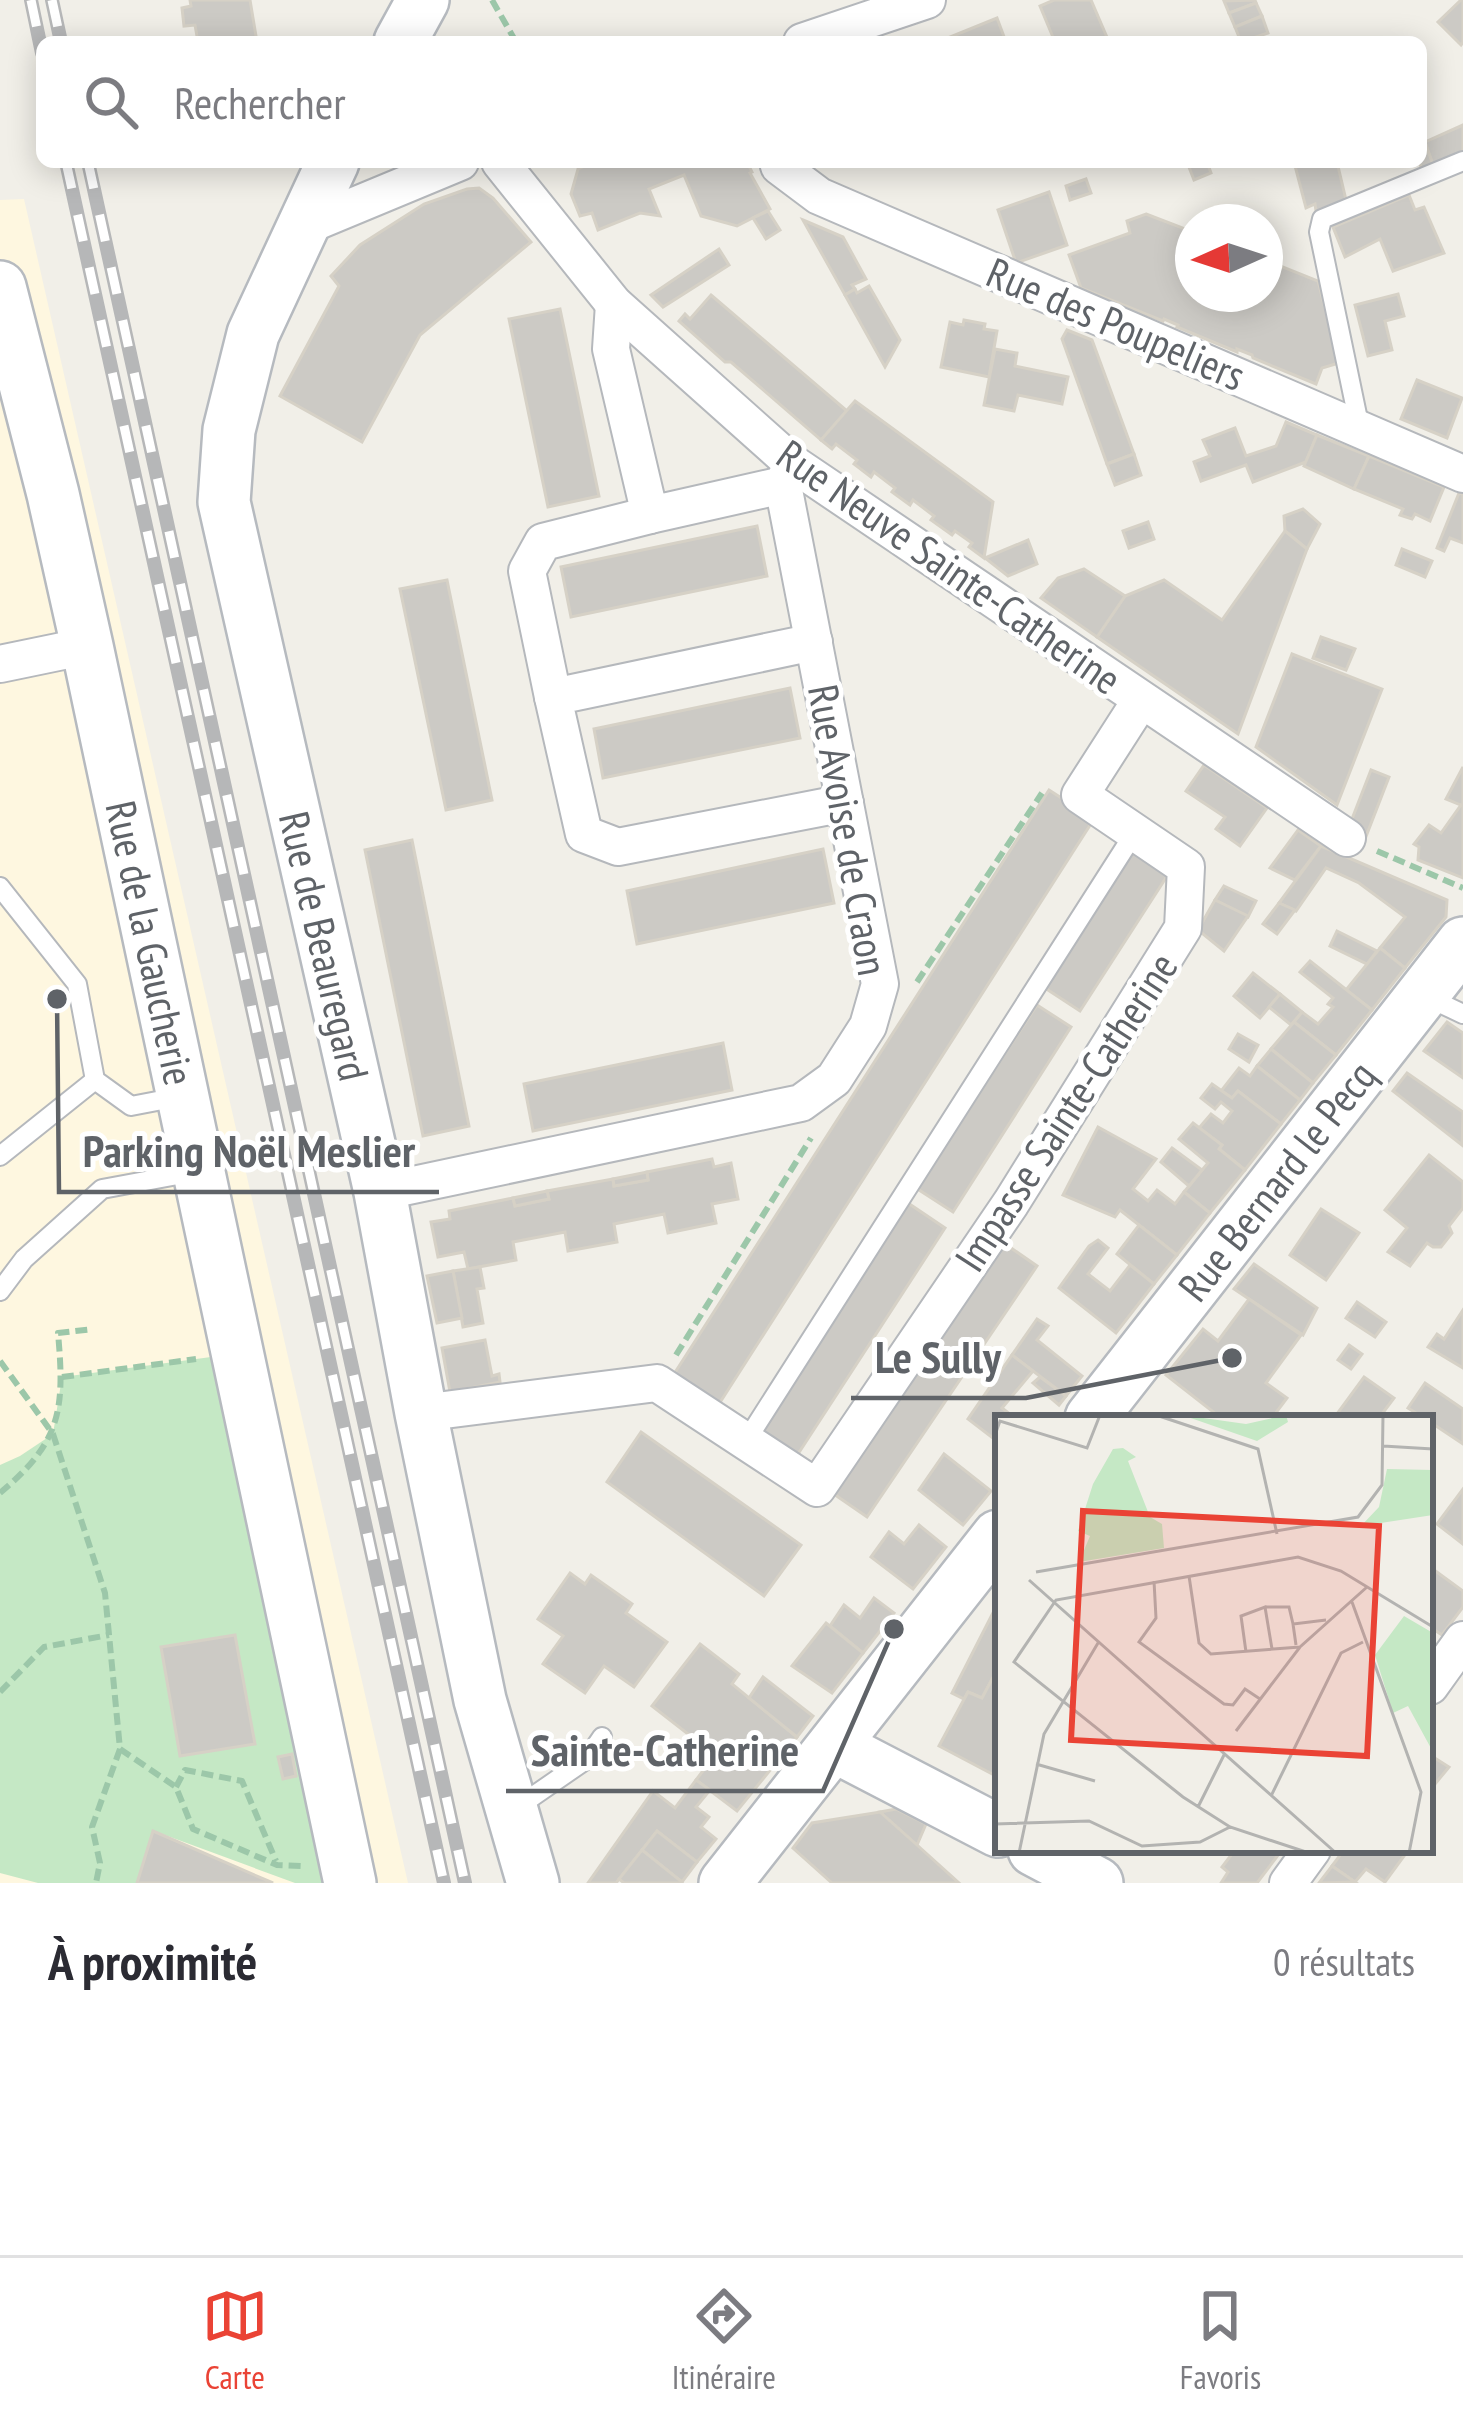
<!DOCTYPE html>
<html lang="fr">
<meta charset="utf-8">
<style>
body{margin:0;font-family:"PT Sans Narrow",sans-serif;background:#f7f7f7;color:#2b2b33}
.compass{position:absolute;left:1175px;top:204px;width:108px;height:108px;border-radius:50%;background:#fff;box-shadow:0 6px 30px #0003;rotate:267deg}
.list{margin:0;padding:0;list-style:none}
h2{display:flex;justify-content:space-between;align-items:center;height:156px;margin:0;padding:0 48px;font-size:51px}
h2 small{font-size:39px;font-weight:400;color:#7c7c81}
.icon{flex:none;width:66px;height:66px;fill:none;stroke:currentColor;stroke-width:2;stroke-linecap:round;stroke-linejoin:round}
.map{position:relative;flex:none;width:1463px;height:1883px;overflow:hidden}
.search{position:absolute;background:#fff;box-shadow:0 6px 30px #0003;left:36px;right:36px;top:36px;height:132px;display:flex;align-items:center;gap:30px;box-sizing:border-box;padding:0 42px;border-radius:18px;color:#7c7c81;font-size:45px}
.sheet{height:372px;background:#fff}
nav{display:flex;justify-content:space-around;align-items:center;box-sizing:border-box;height:168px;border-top:3px solid #e1e1e2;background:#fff;font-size:33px;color:#7c7c81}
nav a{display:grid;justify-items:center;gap:6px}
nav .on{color:#ea4335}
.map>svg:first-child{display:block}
.commercial{fill:#fef7e0}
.green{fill:#c5e8c5}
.building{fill:#cccac5;stroke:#d6d1c6;stroke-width:3}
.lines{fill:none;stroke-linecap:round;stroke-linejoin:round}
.lane-casing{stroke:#b5b8bc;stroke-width:22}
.street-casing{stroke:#b5b8bc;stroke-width:40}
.secondary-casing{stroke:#b6babf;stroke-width:56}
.path{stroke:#9cc7a9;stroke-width:6;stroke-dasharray:12 6;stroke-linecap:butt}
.lane{stroke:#fff;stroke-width:18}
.street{stroke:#fff;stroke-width:36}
.secondary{stroke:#fff;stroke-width:51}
.rail-casing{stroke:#b6b7b8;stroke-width:14}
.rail{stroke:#fff;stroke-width:9;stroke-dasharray:27;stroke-linecap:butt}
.labels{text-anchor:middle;stroke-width:10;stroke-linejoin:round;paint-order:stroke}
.street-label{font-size:42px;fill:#5f6368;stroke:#fff}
.inset-road{fill:none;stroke:#b3b3b1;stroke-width:3}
.view{fill:#ea4335;fill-opacity:0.15;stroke:#ea4335;stroke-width:6}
.inset-edge{fill:none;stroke:#5f6368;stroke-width:6}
.leader{fill:none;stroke:#5f6368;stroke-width:4.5}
.callout-dot{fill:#5f6368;stroke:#fff;stroke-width:4.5}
.callout-label{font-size:45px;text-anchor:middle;font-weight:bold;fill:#5f6368;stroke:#fff;stroke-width:10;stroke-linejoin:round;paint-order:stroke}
</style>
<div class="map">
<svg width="1463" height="1883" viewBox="0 0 1463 1883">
<rect width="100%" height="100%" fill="#f1efe8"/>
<polygon class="commercial" points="24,199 408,1883 0,1883 0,200"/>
<polygon class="green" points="211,1357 327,1883 295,1883 154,1831 137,1883 38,1883 0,1873 0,1465 20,1456 53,1434 62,1377"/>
<g class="building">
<polygon points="190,0 250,0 257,42 198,42 195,25 184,26 182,8 191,6"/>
<polygon points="1054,0 1091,0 1109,42 1055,42 1040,6"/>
<polygon points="1255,0 1256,3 1229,13 1224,1"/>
<polygon points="1461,0 1463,0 1463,42 1461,45 1438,22"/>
<polygon points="1256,3 1262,16 1235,27 1229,13"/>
<polygon points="1262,16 1268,33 1241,42 1235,27"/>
<polygon points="997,18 1006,42 938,42"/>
<polygon points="1463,125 1463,151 1433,165 1425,142"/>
<polygon points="1421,131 1433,165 1422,169 1419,162"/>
<polygon points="588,162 747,162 752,172 750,173 770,209 737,226 701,216 684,175 649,189 660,216 640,213 598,230 592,213 580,216 571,194 578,169 589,164"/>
<polygon points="1187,162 1207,162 1211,173 1194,180"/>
<polygon points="1294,162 1337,162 1346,200 1316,211 1315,204 1306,208"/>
<polygon points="1086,179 1091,193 1070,200 1066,186"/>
<polygon points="479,188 493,198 531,242 420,335 362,442 280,396 339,286 331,276 360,245 424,204 467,189"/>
<polygon points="1049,192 1067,245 1016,263 998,210"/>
<polygon points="1409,195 1415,210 1424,207 1444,253 1393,271 1380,239 1345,257 1333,227"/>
<polygon points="768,211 780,230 766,239 753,218"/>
<polygon points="1146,214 1193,232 1193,294 1265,294 1265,260 1318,281 1339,363 1322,368 1316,384 1253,358 1252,355 1237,349 1237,352 1177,327 1178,325 1164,319 1163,321 1081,288 1069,255 1130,233 1127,221"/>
<polygon points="803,220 843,237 866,279 852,285 855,289 845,295"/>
<polygon points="719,249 729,265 663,307 651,295"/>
<polygon points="869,286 900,340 885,367 845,295 855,289 857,293"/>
<polygon points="1398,294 1404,316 1385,321 1392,350 1368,356 1355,305"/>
<polygon points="711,295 847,411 821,440 731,362 725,362 679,321 685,314 690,319"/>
<polygon points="560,309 599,496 548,507 509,319"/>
<polygon points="964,320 985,324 984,329 997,331 989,377 941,367 950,322 963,325"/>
<polygon points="1067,330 1092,340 1134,454 1107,464 1062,339"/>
<polygon points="995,349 1017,353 1015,366 1068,377 1062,404 1018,395 1014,411 984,405"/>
<polygon points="1417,380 1462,398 1447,438 1401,419"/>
<polygon points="855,401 993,502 984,558 969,547 972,543 955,531 952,535 931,520 934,516 913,500 910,505 892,492 895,488 874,472 871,477 854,464 857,460 836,444 832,449 821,440"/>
<polygon points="1286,422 1317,435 1306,462 1253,482 1246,465 1201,481 1194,462 1210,456 1203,440 1235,428 1246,456 1276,446"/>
<polygon points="1317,435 1369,456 1354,489 1304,466"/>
<polygon points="1134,454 1141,475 1115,485 1107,464"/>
<polygon points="1369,456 1444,487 1430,521 1415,514 1412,519 1400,515 1403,509 1354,489"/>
<polygon points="1459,493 1463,494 1463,543 1450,538 1444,551 1437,548"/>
<polygon points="1303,509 1320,524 1307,549 1285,531 1284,516"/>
<polygon points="1148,522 1154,539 1129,548 1123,531"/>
<polygon points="757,526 767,576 571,617 561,567"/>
<polygon points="1285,531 1307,549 1238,734 1097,637 1125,596 1164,580 1222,620"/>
<polygon points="1028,540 1037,564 1008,576 985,558"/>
<polygon points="1402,549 1432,561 1425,577 1396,565"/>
<polygon points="1084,569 1125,596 1097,637 1041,598 1058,578"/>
<polygon points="447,580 492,800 446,810 400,589"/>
<polygon points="1321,637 1355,649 1346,670 1313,658"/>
<polygon points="1292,654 1382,689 1337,805 1256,747"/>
<polygon points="790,688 800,738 603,778 594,729"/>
<polygon points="1204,765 1267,808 1240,846 1216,829 1225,817 1186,791"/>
<polygon points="1463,767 1463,806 1446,799"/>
<polygon points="1371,770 1389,777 1365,839 1347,832"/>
<polygon points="1049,790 1094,819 719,1404 674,1374"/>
<polygon points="1461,805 1463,806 1463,878 1418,860 1419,847 1414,844 1429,825 1441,833"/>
<polygon points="1298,830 1321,846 1295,880 1270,868"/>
<polygon points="412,840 469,1126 423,1136 365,850"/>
<polygon points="1321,846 1447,900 1446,917 1405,968 1380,948 1405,917 1359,883 1326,868 1296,911 1279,903"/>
<polygon points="1136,847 1171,870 1080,1011 1045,988"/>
<polygon points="823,849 834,903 637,944 627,891"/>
<polygon points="1224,886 1256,901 1248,917 1215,900"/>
<polygon points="1215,900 1248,916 1224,951 1198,930"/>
<polygon points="1279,903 1295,910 1277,934 1263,924"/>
<polygon points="1337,931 1377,951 1367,964 1330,946"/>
<polygon points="1380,948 1405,968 1372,1010 1346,990"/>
<polygon points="1310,961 1372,1010 1336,1055 1294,1022 1302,1012 1318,1024 1333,1007 1328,1004 1333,998 1300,972"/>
<polygon points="1253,973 1280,994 1260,1018 1234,996"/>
<polygon points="1280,994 1302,1012 1291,1025 1269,1007"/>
<polygon points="1037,1005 1071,1027 953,1212 916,1188"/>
<polygon points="1294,1022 1336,1055 1313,1083 1271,1049"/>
<polygon points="1447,1022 1463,1033 1463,1078 1424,1051"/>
<polygon points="1238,1034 1258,1045 1249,1062 1229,1049"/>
<polygon points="723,1043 732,1090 533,1131 524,1084"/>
<polygon points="1271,1049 1313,1083 1300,1100 1257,1066"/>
<polygon points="1257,1066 1300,1100 1281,1124 1238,1091 1232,1098 1221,1091 1239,1068 1250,1076"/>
<polygon points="1407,1073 1463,1112 1462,1145 1393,1091"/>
<polygon points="1212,1084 1232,1098 1238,1091 1281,1124 1245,1170 1219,1149 1222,1145 1199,1128 1211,1114 1223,1123 1232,1111 1221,1102 1215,1109 1201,1098"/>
<polygon points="1193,1123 1222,1145 1219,1149 1245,1170 1210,1213 1184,1192 1208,1163 1179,1139"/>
<polygon points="1098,1127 1156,1159 1133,1189 1148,1201 1157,1190 1175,1204 1184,1192 1210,1213 1177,1255 1120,1210 1115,1217 1063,1195"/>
<polygon points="1172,1148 1202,1170 1189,1186 1161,1162"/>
<polygon points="1429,1155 1463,1182 1463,1208 1449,1226 1452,1233 1441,1247 1433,1247 1427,1243 1410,1266 1388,1252 1407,1228 1385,1210"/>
<polygon points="712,1159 714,1167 731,1163 738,1199 712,1204 716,1223 668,1233 664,1214 614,1224 617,1242 568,1251 565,1232 513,1242 516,1260 468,1269 464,1252 438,1257 431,1222 450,1219 449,1211 513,1198 515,1206 549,1199 547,1191 613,1179 614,1186 648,1180 647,1172"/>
<polygon points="647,1172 648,1180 614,1186 613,1179"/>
<polygon points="547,1191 549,1199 515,1206 513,1198"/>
<polygon points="908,1203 945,1228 798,1454 761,1430"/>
<polygon points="1321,1209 1359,1233 1326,1280 1290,1255"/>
<polygon points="1139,1225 1177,1255 1154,1284 1117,1254"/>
<polygon points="1098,1240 1108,1248 1088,1274 1110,1291 1130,1265 1154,1284 1116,1333 1059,1288 1089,1246"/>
<polygon points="1001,1241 1037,1266 867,1517 831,1492"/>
<polygon points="1254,1264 1317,1308 1303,1335 1234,1289"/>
<polygon points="480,1267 484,1288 477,1289 483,1323 463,1327 453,1271"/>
<polygon points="453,1271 462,1318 437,1323 427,1276"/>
<polygon points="1249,1299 1301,1335 1266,1383 1287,1398 1272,1418 1221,1418 1166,1375 1203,1329 1218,1341"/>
<polygon points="1357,1302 1386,1322 1375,1337 1346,1318"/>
<polygon points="1463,1310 1463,1368 1428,1347 1437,1334 1444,1339"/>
<polygon points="1037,1319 1048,1326 1037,1340 1082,1376 1066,1396 1012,1355"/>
<polygon points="485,1340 492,1376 499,1374 500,1382 450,1392 442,1348"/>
<polygon points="1349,1345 1362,1354 1351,1369 1338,1360"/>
<polygon points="1012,1355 1033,1371 1002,1408 1015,1418 998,1418 998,1442 968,1419"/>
<polygon points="1040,1377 1066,1396 1059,1405 1033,1383"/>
<polygon points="1364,1377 1394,1398 1379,1418 1334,1418"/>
<polygon points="1425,1383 1463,1409 1463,1444 1430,1422 1430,1418 1424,1418 1408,1408"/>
<polygon points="641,1432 801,1545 764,1596 607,1482"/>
<polygon points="944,1454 991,1491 963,1525 919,1490"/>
<polygon points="1463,1489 1463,1544 1437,1524"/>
<polygon points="919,1525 946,1547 913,1589 871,1557 889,1532 904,1544"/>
<polygon points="1430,1567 1463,1591 1463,1607 1442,1635 1430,1627"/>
<polygon points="570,1573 585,1584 591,1575 632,1604 626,1613 667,1642 634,1687 604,1666 585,1693 543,1664 563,1636 538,1619"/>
<polygon points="874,1598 894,1613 863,1653 830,1626 844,1605 860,1618"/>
<polygon points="998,1603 998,1668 982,1698 968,1692 964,1699 952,1693"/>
<polygon points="826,1623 863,1653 832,1693 792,1666"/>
<polygon points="235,1635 255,1744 180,1756 161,1647"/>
<polygon points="700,1644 739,1674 732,1684 797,1737 737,1811 696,1780 715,1755 652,1706"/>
<polygon points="998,1668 998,1777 939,1746 968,1692 982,1698"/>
<polygon points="763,1677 813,1716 797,1737 749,1698"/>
<polygon points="292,1754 296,1776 283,1779 278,1757"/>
<polygon points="1430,1755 1449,1767 1435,1784 1430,1797"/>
<polygon points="696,1780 710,1790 696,1807 709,1817 701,1827 716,1839 697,1862 657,1831 616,1883 588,1883 653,1791 675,1808"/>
<polygon points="896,1809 926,1824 917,1845 880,1812"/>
<polygon points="880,1812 917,1845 959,1883 832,1883 793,1848 812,1823"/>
<polygon points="153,1831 273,1883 137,1883"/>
<polygon points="657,1831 697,1862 682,1882 642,1850"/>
<polygon points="642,1850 682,1882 681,1883 624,1883 619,1879"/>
<polygon points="1235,1850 1282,1850 1257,1883 1221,1883 1228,1872 1222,1867"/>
<polygon points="1344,1850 1402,1850 1407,1852 1385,1882 1366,1869 1355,1882 1332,1866"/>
<polygon points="1332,1866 1355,1882 1319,1883"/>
</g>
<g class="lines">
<g class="lane-casing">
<g id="lane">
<polyline points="1360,429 1319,232 1322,219 1463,161"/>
<polyline points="0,887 77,984 95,1080 131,1106 178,1097"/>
<polyline points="1427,997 1463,1014"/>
<polyline points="0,1156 95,1080"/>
<polyline points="0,1291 24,1259 102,1189 194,1172"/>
<polyline points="746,1441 1135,832"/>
<polyline points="516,1808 587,1759 602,1737"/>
</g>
</g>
<g class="street-casing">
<g id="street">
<polyline points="802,42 927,0"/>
<polyline points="500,162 614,304 792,463 1347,838"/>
<polyline points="778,162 779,166 819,196 1463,474"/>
<polyline points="301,228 460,162"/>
<polyline points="614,304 611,349 650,515 783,485"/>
<polyline points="814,642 553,697 584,834 618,847 845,803"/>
<polyline points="0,664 87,646"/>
<polyline points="553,697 527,571 543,542 650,515"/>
<polyline points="380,1192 801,1103 834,1079 868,1026 880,984 783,485 792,463"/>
<polyline points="421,1413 657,1383 817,1488 1011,1203 1183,928 1186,867 1080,795 1141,700"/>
<polyline points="1430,1686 1463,1640"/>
<polyline points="1288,1883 1312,1850"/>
</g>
</g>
<g class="secondary-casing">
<g id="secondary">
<polyline points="400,42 423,0"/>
<polyline points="333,162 253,334 229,430 224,502 380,1192 421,1413 480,1700 533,1883"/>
<polyline points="0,287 53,494 87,646 350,1883"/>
<polyline points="1091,1418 1463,943"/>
<polyline points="834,1746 998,1831"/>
<polyline points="1034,1850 1097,1883"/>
<polyline points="725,1883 998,1536"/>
</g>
</g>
<g class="path">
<polyline points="492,0 516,42"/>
<polyline points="1377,851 1463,888"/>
<polyline points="917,982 1042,793"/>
<polyline points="676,1355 811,1138"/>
<polyline points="0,1361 53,1434 105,1593 120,1749 92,1827 100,1863 96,1883"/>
<polyline points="62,1377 196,1359"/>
<path d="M 0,1493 C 61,1442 65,1410 58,1333 L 93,1329"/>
<polyline points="0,1692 44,1647 109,1635"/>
<polyline points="120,1749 176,1787 193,1829 277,1865 302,1866"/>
<polyline points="176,1787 185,1770 242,1781 276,1861"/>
</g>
<use href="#lane" class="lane"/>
<use href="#street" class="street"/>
<use href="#secondary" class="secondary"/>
<g class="rail-casing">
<g id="rail">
<polyline points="31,0 42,53"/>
<polyline points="52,0 61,42"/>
<polyline points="66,162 444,1883"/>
<polyline points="88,162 465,1883"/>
</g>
</g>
<use href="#rail" class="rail"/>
</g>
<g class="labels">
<g class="street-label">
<text transform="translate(1116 324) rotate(23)" y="15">Rue des Poupeliers</text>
<text transform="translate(949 567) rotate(35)" y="15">Rue Neuve Sainte-Catherine</text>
<text transform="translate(848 830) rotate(80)" y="15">Rue Avoise de Craon</text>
<text transform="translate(150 943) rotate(78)" y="15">Rue de la Gaucherie</text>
<text transform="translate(324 946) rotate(77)" y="15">Rue de Beauregard</text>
<text transform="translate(1066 1112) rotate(-57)" y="15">Impasse Sainte-Catherine</text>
<text transform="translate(1277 1181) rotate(-52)" y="15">Rue Bernard le Pecq</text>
</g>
</g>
<g transform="translate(995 1415)">
<rect width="438" height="438" fill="#f1efe8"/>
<path d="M 187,0 L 251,9 L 291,0 L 293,7 L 262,26 ZM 128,33 L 141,42 L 133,46 L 155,102 L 167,109 L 169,133 L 84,147 L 95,121 L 83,116 L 98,69 L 118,34 ZM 392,54 L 438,55 L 438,100 L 366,111 L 384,92 ZM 409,201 L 438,218 L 438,337 L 413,291 L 398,298 L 380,240 Z" fill="#c5e8c5"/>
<path class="inset-road" d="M 161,0 L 263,34 L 282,119M 0,20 L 5,6 L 92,33 L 105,0M 388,31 L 438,34M 41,157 L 363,102 L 387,70 L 388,0M 194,161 L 204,228 L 216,239 L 305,232M 34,165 L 341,438M 159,166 L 161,203 L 144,227 L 229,289 L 238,290 L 250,274 L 265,284M 357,187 L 426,377 L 414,438M 270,192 L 294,192 L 298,209M 301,230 L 298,209 L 331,205M 251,237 L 246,201 L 270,192 L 277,234M 241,316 L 305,232 L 372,172M 41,349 L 100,366M 276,381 L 346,238 L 368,227M 203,392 L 229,340M 0,409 L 94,406 L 147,431 L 205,427 L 235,412M 24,438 L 49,319 L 103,228M 314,438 L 235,412 L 188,382 L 19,247 L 61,185 L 303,142 L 346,156 L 438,212"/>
<path class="view" d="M 88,96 L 384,111 L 372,341 L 76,325 Z"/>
<rect width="438" height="438" class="inset-edge"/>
</g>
<path class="leader" d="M57 999L59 1192H439M1232 1358L1026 1398H851M894 1629L823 1791H506"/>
<g class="callout-dot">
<circle cx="57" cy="999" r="12"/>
<circle cx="1232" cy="1358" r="12"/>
<circle cx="894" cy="1629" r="12"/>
</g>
<g class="callout-label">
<text x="249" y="1167">Parking Noël Meslier</text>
<text x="938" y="1373">Le Sully</text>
<text x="665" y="1766">Sainte-Catherine</text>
</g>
</svg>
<svg class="compass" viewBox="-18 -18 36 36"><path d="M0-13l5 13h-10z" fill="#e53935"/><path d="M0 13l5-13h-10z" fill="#7c7c81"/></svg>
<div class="search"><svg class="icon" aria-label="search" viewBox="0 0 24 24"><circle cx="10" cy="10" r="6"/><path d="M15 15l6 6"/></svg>Rechercher</div>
</div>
<section class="sheet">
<h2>À proximité<small>0 résultats</small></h2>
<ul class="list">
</ul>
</section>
<nav>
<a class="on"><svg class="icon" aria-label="map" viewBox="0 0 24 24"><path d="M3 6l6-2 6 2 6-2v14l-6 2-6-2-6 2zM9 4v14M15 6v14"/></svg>Carte</a>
<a><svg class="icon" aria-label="directions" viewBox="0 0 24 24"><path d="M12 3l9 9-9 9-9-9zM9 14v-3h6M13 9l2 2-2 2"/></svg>Itinéraire</a>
<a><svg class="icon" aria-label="saved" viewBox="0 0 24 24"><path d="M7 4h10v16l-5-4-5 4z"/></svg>Favoris</a>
</nav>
